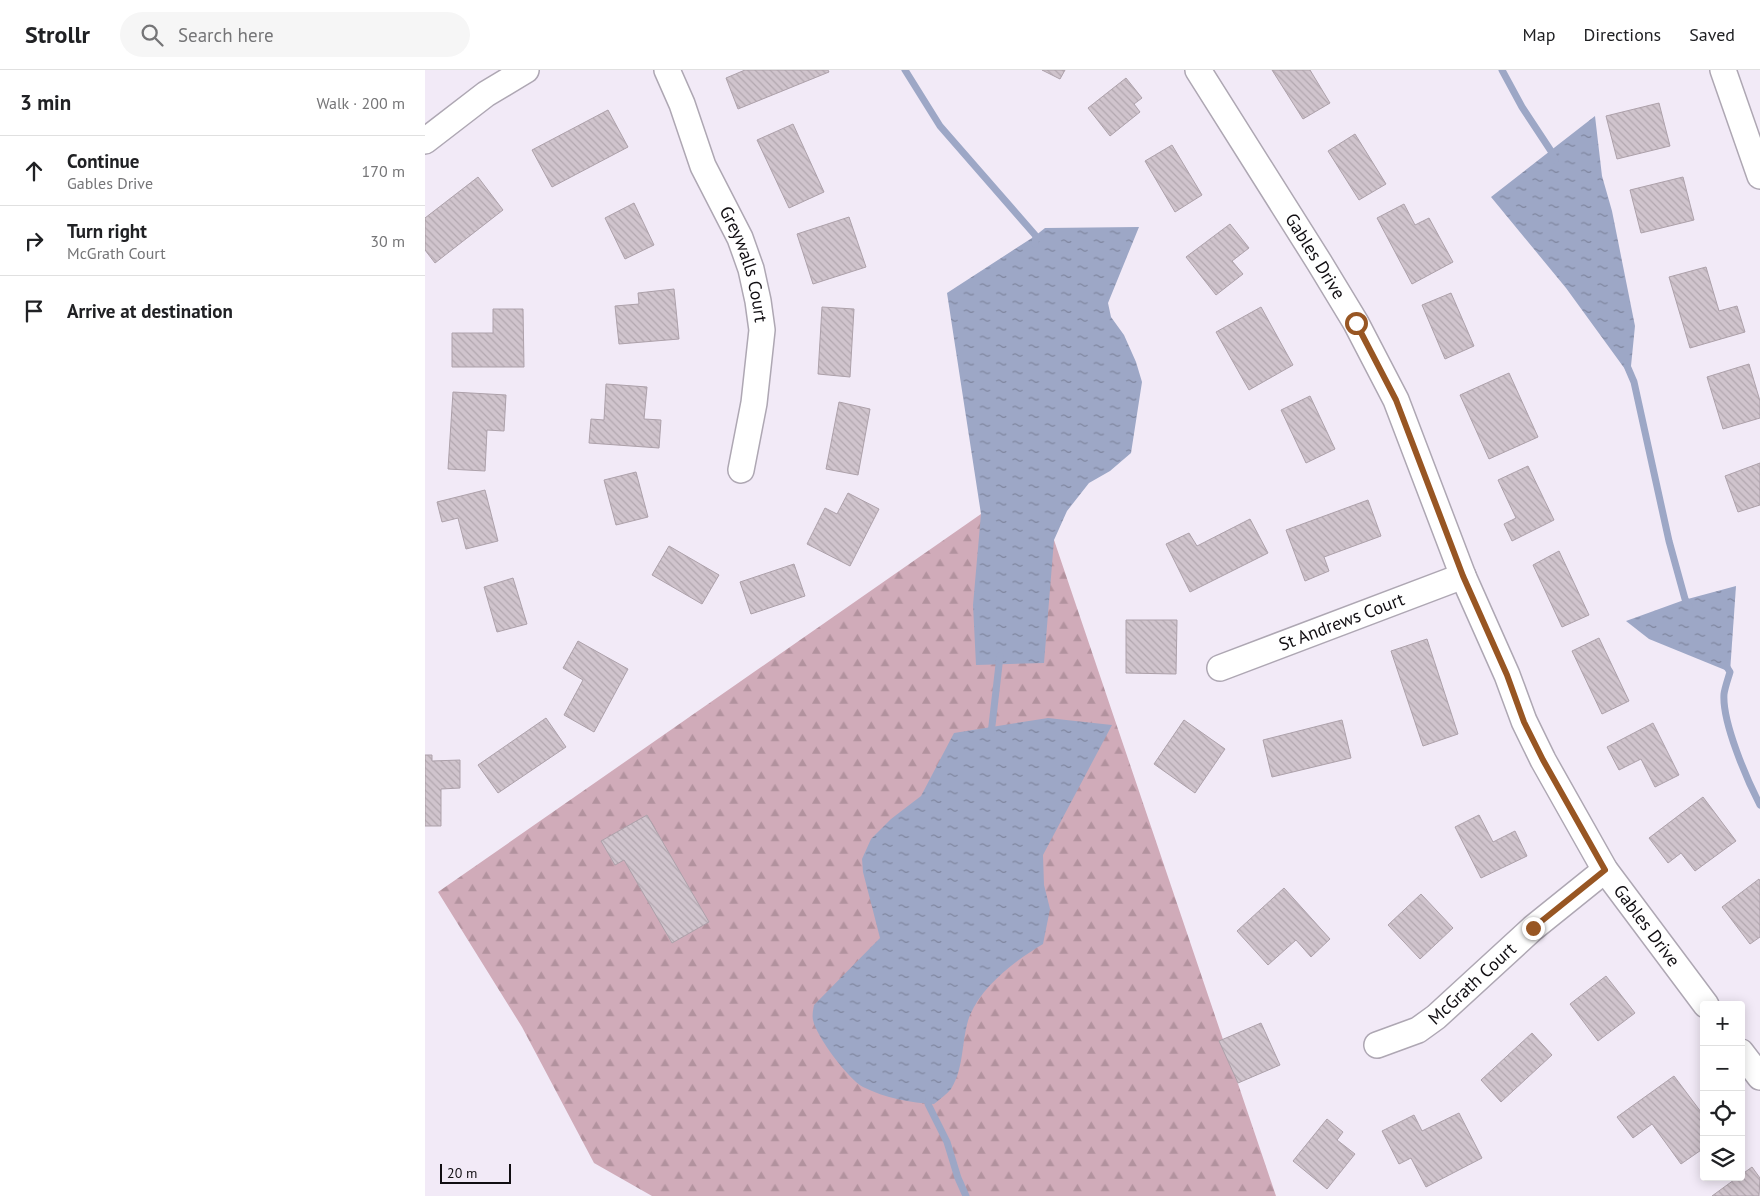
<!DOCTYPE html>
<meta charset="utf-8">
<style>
body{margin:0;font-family:"PT Sans",sans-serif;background:#f6f6f6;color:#202124}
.controls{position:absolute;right:15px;bottom:15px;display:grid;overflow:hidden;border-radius:5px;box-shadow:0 2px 12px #0003}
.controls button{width:45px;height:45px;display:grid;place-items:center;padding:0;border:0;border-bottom:1px solid #e0e0e0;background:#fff;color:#202124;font:25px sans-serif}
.scale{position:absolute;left:15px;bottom:12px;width:71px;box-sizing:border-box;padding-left:5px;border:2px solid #110e12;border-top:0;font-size:14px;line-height:18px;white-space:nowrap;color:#110e12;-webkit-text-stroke:4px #f2eaf7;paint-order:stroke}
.stop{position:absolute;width:15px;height:15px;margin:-11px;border:4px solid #985623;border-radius:50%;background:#fff}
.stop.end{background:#985623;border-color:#fff;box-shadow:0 1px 5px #0008}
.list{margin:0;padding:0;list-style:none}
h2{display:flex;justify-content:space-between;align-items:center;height:65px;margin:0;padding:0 20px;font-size:21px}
h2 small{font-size:16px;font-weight:400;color:#757577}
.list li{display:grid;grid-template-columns:32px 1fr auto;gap:15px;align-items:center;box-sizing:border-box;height:70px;padding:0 20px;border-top:1px solid #e0e0e0}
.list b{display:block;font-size:19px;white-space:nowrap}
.list p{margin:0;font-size:16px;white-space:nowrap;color:#757577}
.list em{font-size:16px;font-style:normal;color:#757577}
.icon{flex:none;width:28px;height:28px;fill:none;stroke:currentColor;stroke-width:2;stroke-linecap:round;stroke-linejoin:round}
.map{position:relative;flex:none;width:1335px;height:1126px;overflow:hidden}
header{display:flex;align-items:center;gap:30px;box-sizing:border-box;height:70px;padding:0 25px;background:#fff;border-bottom:1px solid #e0e0e0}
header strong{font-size:24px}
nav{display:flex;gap:28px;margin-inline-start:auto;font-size:18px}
.search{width:350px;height:45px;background:#f6f6f6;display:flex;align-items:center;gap:12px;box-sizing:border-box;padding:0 18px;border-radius:28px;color:#757577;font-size:19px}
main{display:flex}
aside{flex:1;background:#fff}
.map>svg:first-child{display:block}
.forest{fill:url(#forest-firs)}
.water{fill:url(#water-ripples)}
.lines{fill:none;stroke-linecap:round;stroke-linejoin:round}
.stream{stroke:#9da7c6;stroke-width:7}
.building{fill:url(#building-back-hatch);stroke:#ada1aa}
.minor-casing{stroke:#aea7b3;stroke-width:28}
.minor{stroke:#fff;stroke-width:25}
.route{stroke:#985623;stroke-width:6}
.labels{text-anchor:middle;stroke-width:4.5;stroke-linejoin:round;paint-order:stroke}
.street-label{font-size:18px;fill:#110e12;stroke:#f2eaf7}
</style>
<header>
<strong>Strollr</strong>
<div class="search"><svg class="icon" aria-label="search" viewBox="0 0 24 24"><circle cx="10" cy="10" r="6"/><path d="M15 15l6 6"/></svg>Search here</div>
<nav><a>Map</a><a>Directions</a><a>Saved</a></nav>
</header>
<main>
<aside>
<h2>3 min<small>Walk · 200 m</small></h2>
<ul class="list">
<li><svg class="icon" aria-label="ahead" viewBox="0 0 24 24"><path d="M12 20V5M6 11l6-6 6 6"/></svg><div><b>Continue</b><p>Gables Drive</p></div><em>170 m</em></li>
<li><svg class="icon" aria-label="right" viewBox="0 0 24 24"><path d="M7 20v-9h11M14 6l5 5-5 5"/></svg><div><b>Turn right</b><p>McGrath Court</p></div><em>30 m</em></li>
<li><svg class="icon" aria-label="arrive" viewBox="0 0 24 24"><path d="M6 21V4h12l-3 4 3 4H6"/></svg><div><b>Arrive at destination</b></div></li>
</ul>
</aside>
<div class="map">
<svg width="1335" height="1126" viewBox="0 0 1335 1126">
<defs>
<pattern id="forest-firs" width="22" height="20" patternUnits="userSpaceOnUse" patternTransform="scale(1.25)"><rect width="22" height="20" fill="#d0abb9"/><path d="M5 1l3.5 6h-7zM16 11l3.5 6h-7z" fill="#b2929e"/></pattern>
<pattern id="water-ripples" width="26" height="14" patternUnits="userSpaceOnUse" patternTransform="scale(1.25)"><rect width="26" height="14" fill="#9da7c6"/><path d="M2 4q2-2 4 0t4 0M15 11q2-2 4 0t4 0" fill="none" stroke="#7f869f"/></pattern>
<pattern id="building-back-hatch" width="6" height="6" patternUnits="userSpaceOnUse" patternTransform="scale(1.25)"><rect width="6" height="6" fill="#d0c4cd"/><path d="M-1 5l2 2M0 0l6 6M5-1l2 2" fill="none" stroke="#b2a7af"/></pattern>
</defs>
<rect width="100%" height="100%" fill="#f2eaf7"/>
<polygon class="forest" points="556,444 629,470 851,1126 227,1126 169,1093 97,957 13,822"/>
<g class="water">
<polygon points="1170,46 1177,106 1187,141 1210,256 1205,306 1141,218 1066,127"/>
<polygon points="714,157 683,233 686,247 699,265 711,292 717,312 706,383 685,401 664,413 642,441 629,470 619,593 551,595 548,535 556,444 522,223 610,166 620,158"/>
<polygon points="1311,516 1305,602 1224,569 1201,551 1259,530"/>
<path d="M 623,648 L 687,655 L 618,785 L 619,815 L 625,839 L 618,874 C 591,890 558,915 545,945 C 536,968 540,997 526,1019 C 522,1024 515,1029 509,1034 C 486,1033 460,1028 438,1017 C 424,1010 391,966 388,950 C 387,946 388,940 389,935 L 455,868 L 438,802 L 437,789 L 446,769 L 466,749 L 496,726 L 529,663 Z"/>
</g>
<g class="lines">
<g class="stream">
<polyline points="480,0 515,56 611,166 610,174"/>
<polyline points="1077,0 1097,37 1126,81 1130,90"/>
<polyline points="1203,298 1209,312 1244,471 1260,529 1264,536"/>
<path d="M 1300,594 L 1305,602 C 1303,609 1300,617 1299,624 C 1297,652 1322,710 1335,735"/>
<polyline points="566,664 575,586"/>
<polyline points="505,1025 503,1034 522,1072 533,1108 541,1126"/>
</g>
</g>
<g class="building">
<polygon points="320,0 403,0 404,2 313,39 301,8"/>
<polygon points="617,0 640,0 635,9"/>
<polygon points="847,0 885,0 905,33 878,49"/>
<polygon points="701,8 717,28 709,34 715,42 685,66 663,38"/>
<polygon points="1234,33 1245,76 1192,89 1181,46"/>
<polygon points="183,40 203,77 127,117 107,80"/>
<polygon points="368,54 399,122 364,138 332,70"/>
<polygon points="930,64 961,114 934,130 903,81"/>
<polygon points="747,75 777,125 750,142 720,91"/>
<polygon points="53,107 78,140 10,193 0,180 0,148"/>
<polygon points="1258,107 1269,150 1216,163 1205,120"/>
<polygon points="209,133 229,175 200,189 180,148"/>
<polygon points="979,134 990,155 1004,148 1028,192 987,214 952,148"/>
<polygon points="424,147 441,197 388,214 372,164"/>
<polygon points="805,154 824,178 807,191 818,204 791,225 761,187"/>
<polygon points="1281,197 1294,241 1312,236 1320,262 1265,278 1244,207"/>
<polygon points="249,219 254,269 194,274 190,236 214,234 213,223"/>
<polygon points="1026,223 1049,276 1020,289 997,235"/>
<polygon points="397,237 429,239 425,307 393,304"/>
<polygon points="836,237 868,295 824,320 791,262"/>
<polygon points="68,239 98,239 99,297 27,297 27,263 68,263"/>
<polygon points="1324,294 1335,331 1335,348 1298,359 1282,307"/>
<polygon points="1084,303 1113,367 1064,389 1035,325"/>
<polygon points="181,314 222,317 219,349 236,350 234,378 164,373 166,349 179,350"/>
<polygon points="28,322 81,325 79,361 62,360 60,401 23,399"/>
<polygon points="885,326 910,379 881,393 856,340"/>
<polygon points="414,332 445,339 433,405 401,399"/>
<polygon points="1335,393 1335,435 1313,442 1300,406"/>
<polygon points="1103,396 1129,450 1087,471 1079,454 1091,448 1073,410"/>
<polygon points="211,402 223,447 191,455 179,410"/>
<polygon points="60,420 73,471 41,479 33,448 17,452 12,432"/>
<polygon points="423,423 454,439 425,496 382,474 400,438 412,444"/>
<polygon points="943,430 956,466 899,487 904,501 880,511 861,460"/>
<polygon points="825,449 843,483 765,522 741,474 764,463 772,476"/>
<polygon points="244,476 294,505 277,534 227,505"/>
<polygon points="1134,481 1164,545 1137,557 1108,495"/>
<polygon points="369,494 380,526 326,544 315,512"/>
<polygon points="88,508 102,554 72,562 59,517"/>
<polygon points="701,550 752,550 751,604 701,603"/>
<polygon points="1174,568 1204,631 1177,644 1147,581"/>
<polygon points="1002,569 1033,664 998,676 966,581"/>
<polygon points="153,571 203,599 169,662 139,645 158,610 138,598"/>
<polygon points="121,648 141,677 73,723 53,695"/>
<polygon points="759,650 800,679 770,723 729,694"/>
<polygon points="917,650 926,688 847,707 838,670"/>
<polygon points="1228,653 1254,705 1230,717 1216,689 1194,700 1182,677"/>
<polygon points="0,685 7,685 7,691 35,690 35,718 16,719 16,756 0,756"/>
<polygon points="1278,727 1311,771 1270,801 1256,783 1243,793 1224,768"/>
<polygon points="222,745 284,852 247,873 199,790 190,795 176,771"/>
<polygon points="1054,745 1068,772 1090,761 1102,786 1056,808 1030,757"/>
<polygon points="1334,809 1335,811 1335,867 1325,874 1297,837"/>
<polygon points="859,818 905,869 886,887 871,870 843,895 812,861"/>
<polygon points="996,824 1028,858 995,889 963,855"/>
<polygon points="1181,906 1210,943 1173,971 1145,934"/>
<polygon points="836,953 855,995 813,1013 794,971"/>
<polygon points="1107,963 1127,985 1076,1032 1056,1010"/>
<polygon points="1249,1006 1279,1046 1279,1078 1256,1094 1227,1054 1208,1068 1192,1047"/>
<polygon points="1034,1043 1057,1088 1001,1117 986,1088 974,1094 957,1061 989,1045 997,1061"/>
<polygon points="902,1049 918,1062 912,1070 930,1084 902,1119 868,1091"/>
<polygon points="1327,1097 1335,1108 1334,1126 1287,1126 1313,1107 1316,1107 1316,1105"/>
</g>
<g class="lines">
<g class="minor-casing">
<g id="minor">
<path id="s1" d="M 242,0 L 257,34 L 278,96 L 315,168 L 326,199 L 333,231 L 337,260 L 329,333 L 316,400"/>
<path id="s2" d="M 773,0 L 894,192 L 931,253 L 971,330 L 1038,506 L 1082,605 L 1099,651 L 1118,690 L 1180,800 L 1281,935"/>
<polyline points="1298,0 1335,106"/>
<polyline points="0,71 61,24 101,0"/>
<path id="s3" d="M 795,598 L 1038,506"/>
<path id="s4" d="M 952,975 L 993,960 L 1011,947 L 1108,858 L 1180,800"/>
<polyline points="1316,982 1335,1007"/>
</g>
</g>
<use href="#minor" class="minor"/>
</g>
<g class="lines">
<polyline class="route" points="931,253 971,330 1038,506 1082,605 1099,652 1118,690 1180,800 1108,858"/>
</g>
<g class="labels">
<g class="street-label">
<text dy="6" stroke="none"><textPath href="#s2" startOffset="220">Gables Drive</textPath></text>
<text dy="6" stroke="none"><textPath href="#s1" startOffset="210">Greywalls Court</textPath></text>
<text dy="6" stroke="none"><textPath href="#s3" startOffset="130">St Andrews Court</textPath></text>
<text dy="6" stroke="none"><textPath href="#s2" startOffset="970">Gables Drive</textPath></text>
<text dy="6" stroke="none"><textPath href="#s4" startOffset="115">McGrath Court</textPath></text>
</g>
</g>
</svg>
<div class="controls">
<button>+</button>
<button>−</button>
<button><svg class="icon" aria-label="locate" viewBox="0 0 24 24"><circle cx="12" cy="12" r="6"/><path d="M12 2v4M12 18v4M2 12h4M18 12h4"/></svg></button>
<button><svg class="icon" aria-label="layers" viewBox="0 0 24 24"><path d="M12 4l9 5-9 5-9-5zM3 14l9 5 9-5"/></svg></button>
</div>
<div class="scale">20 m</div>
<div class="stop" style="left:931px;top:253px"></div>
<div class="stop end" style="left:1108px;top:858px"></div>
</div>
</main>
